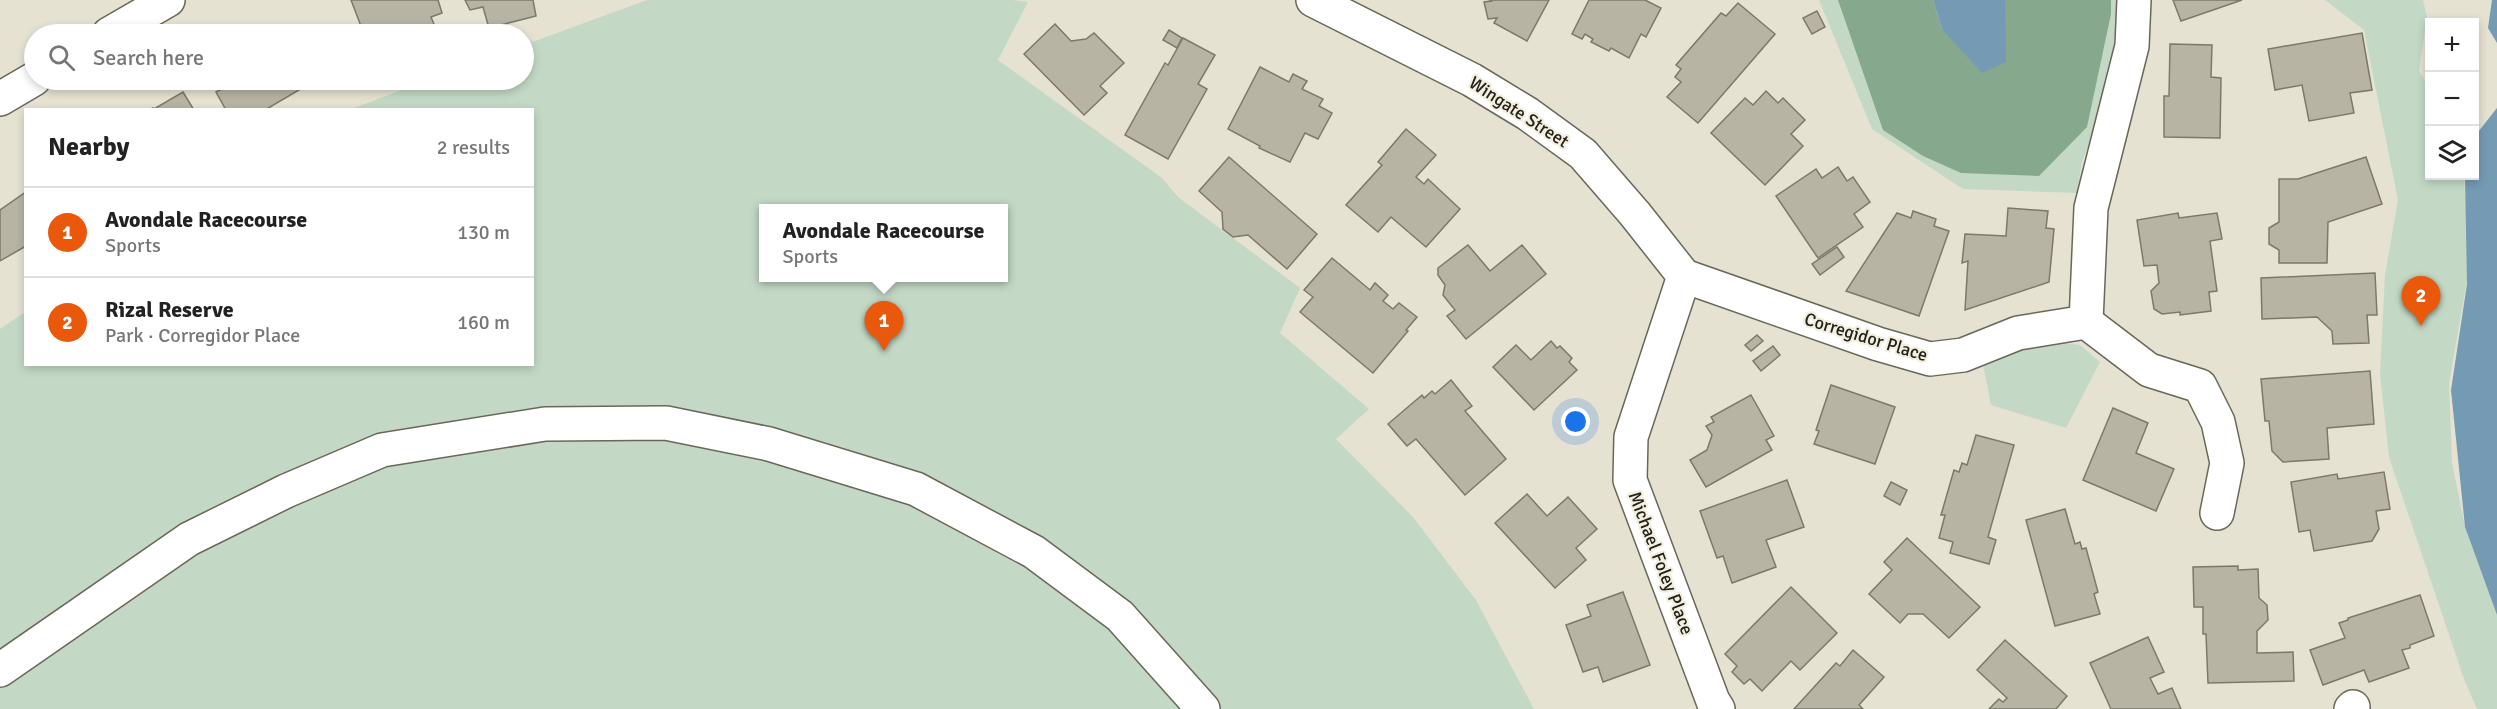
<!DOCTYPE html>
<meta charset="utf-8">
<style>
body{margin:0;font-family:Signika,sans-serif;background:#f2f2f2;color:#222}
.controls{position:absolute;right:18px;top:18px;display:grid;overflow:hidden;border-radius:0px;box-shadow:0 3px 9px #0003}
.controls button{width:54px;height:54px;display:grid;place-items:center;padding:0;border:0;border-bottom:2px solid #e0e0e0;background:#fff;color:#222;font:30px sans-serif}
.you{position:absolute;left:1576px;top:422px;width:21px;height:21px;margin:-15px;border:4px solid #fff;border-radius:50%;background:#1a73e8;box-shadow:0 0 0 9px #1a73e833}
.badge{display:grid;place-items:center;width:39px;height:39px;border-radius:50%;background:#ea580c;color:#fff;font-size:20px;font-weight:700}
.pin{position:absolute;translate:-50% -50px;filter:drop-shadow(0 2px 3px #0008)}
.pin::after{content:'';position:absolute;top:32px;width:21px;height:18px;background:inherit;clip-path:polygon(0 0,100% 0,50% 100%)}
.popup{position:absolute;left:759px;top:204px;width:249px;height:78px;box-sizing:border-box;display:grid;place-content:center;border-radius:0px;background:#fff;filter:drop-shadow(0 2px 4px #0005);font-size:20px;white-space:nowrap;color:#767676}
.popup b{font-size:22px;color:#222}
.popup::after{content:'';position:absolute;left:50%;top:100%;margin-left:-12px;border:12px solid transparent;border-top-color:#fff}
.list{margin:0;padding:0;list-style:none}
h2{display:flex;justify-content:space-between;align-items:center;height:78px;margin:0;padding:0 24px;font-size:26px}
h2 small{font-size:20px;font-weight:400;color:#767676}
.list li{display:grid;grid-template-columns:39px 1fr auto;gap:18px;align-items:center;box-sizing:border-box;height:90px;padding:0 24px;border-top:2px solid #e0e0e0}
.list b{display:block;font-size:22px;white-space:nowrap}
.list p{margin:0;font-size:20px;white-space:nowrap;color:#767676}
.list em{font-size:20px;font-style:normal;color:#767676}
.icon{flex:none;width:33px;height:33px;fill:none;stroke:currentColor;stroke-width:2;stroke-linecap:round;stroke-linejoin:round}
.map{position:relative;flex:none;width:2497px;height:709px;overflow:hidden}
.search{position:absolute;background:#fff;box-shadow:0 3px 9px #0003;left:24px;top:24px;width:510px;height:66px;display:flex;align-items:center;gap:15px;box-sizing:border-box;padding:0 21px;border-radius:33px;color:#767676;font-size:22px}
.panel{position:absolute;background:#fff;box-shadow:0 3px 9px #0003;left:24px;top:108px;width:510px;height:258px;border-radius:0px}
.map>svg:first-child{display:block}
.green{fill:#c3d9c6;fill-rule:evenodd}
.forest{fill:#86a88c}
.water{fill:#749bb3}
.building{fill:#b7b4a4;stroke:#7c796a;stroke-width:1.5}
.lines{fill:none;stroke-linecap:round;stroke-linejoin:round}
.minor-casing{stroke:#6a6759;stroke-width:36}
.minor{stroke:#fff;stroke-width:33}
.labels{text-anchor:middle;stroke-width:4.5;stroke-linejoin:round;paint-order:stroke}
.street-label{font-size:18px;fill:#21201a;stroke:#f3efdf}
</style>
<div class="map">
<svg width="2497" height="709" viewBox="0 0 2497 709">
<rect width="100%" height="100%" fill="#e5e2d2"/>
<g class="green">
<path d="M 647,0 L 1012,0 L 1028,2 L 998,60 L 1162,178 L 1178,197 L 1300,288 L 1280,333 L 1369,409 L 1336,439 L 1413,517 L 1476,600 L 1534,709 L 0,709 L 0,329 L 25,312 L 26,364 L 532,364 L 532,110 L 351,109 L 429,80 L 524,80 L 524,45 ZM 764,208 L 1004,208 L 1004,278 L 764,278 Z"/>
<polygon points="1819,0 1917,0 1950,54 2004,88 2024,0 2125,0 2124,17 2095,130 2082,161 2077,193 1963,189 1872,129"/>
<polygon points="2325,0 2423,0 2427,17 2419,71 2429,87 2430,176 2464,176 2465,195 2465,176 2474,176 2475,136 2497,108 2449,384 2452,463 2465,527 2497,615 2497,709 2477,709 2464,679 2389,457 2380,374 2385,275 2398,200 2364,30"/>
<polygon points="2042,340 2080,345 2100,362 2066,428 1991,405 1982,359"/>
</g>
<polygon class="forest" points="1838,0 1933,0 1942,29 2005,5 2005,0 2111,0 2111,14 2087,127 2039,176 1961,173 1923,156 1883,130"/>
<g class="water">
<polygon points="1933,0 2005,0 2006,62 1982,73 1942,29"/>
<polygon points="2492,0 2497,0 2497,43 2488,28"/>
<polygon points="2497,108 2497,615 2465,527 2451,390 2467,284 2465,176 2474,176 2475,136"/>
</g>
<g class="building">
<polygon points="351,0 438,0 442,13 431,17 438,34 364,34"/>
<polygon points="465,0 533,0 536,16 489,28 483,7 470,10"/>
<polygon points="1489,0 1549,0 1527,41 1494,23 1497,18 1488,19 1484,2 1491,1"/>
<polygon points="1589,0 1645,0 1661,8 1646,37 1641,34 1629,58 1611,48 1609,51 1591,42 1593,39 1585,34 1582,39 1572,34"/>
<polygon points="2173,0 2242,0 2181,21"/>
<polygon points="1738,3 1775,34 1698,123 1667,97 1681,82 1675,77 1681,69 1676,65 1721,13 1726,16"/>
<polygon points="1817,11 1825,27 1812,34 1803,18"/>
<polygon points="1055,24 1071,41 1086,39 1094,33 1124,63 1100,86 1107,93 1084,115 1024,54"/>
<polygon points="311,29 314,34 301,34"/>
<polygon points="1169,30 1182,38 1177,48 1163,40"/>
<polygon points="2362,33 2372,90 2350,93 2354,113 2309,121 2302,85 2275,90 2268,49"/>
<polygon points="1183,38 1215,55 1198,84 1207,89 1168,159 1125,135 1165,63 1168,65"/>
<polygon points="2170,44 2212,45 2211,77 2221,78 2220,138 2164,137 2164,96 2169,96"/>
<polygon points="1260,67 1289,82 1293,74 1307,81 1302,89 1323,99 1319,106 1332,113 1318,139 1305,133 1290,162 1259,148 1260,146 1228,129"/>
<polygon points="237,80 316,80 265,110 226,110 216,92"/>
<polygon points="1766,91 1778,103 1783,98 1805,120 1791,134 1803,146 1765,185 1711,133 1745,98 1753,105"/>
<polygon points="183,92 194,110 149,110 153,108 154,109"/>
<polygon points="1406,129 1436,155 1416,177 1424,184 1428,179 1460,209 1426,247 1391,217 1378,232 1346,205 1382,165 1378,162"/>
<polygon points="1229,157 1317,234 1287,269 1248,235 1233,237 1223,229 1222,212 1199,191"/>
<polygon points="2366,157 2382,204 2328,222 2327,263 2279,263 2279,250 2269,244 2269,228 2279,222 2279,179 2298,179"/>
<polygon points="1838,167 1847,181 1853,177 1870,202 1854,214 1863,227 1818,258 1776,196 1816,169 1822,178"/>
<polygon points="26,192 26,246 0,261 0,210"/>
<polygon points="2008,208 2048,211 2046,228 2054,229 2049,282 1965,310 1968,261 1962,263 1965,234 2006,236"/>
<polygon points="1913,211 1936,219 1934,226 1949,231 1919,316 1846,291 1897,213 1911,218"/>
<polygon points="2178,213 2179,218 2217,213 2222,239 2210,241 2217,291 2209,292 2211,311 2180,315 2180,312 2162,314 2154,309 2151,291 2159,283 2157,265 2144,266 2137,220"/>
<polygon points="1468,245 1490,271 1522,245 1546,274 1466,339 1447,316 1455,310 1443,295 1445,285 1438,275 1438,268"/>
<polygon points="1837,247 1844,257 1820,275 1812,264"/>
<polygon points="1332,258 1370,290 1375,283 1388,295 1383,301 1393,309 1399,303 1417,317 1406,330 1408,331 1373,373 1300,312 1313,297 1304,290"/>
<polygon points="2375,273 2377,315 2367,315 2369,343 2333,344 2332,331 2317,317 2262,319 2261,278"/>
<polygon points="1757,335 1763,341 1751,351 1745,345"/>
<polygon points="1551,341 1557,348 1560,346 1572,358 1569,362 1577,370 1534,410 1493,367 1516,345 1531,360"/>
<polygon points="1773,346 1780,355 1761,371 1753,361"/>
<polygon points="2370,371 2374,424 2327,428 2329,459 2283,462 2272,451 2269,421 2265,421 2261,379"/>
<polygon points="1451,380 1472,406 1465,411 1506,459 1465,495 1416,439 1407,446 1388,424 1422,395 1424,398 1432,391 1435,394"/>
<polygon points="1831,385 1895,407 1875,464 1814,444 1819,431 1816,430"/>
<polygon points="1751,395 1774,436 1766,440 1772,450 1706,487 1690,460 1707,450 1712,435 1706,426 1714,422 1711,417"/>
<polygon points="2113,408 2148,423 2136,453 2174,469 2156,511 2083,480"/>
<polygon points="1976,435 2014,445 1988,537 1996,540 1989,564 1950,553 1953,542 1939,538 1945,515 1941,515 1954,470 1959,472 1962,463 1967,465"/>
<polygon points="2384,472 2390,509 2376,511 2379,529 2372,541 2314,551 2310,530 2299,532 2291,482 2337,474 2338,479"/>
<polygon points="1787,480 1804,527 1766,540 1776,567 1732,583 1723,556 1717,558 1700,511"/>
<polygon points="1891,482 1907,490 1900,505 1884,496"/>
<polygon points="1527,494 1547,516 1568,497 1597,529 1576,548 1586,560 1555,588 1495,523"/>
<polygon points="2065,509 2075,544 2080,542 2082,549 2086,548 2098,592 2094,594 2100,614 2055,626 2026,520"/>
<polygon points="1907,538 1980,607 1949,638 1923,614 1908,614 1900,623 1869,594 1892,570 1884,562"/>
<polygon points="2238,566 2238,570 2258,569 2259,598 2267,605 2268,620 2257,631 2257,653 2293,652 2294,681 2208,683 2206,634 2203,634 2203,607 2194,607 2193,567"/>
<polygon points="1791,587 1837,633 1800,670 1791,661 1762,691 1750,679 1744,684 1732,672 1737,666 1725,654"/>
<polygon points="1623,592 1650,665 1603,682 1598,667 1583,672 1566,625 1591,616 1587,605"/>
<polygon points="2420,595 2434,636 2410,645 2410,648 2402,650 2409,668 2369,682 2364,670 2323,685 2310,650 2345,638 2339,623 2348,620 2348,618"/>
<polygon points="2148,637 2164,672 2150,678 2158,694 2172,688 2181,709 2111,709 2090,663"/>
<polygon points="2005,640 2067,696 2056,709 1989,709 1999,699 2003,702 2007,698 1977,670"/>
<polygon points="1853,650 1884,677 1859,705 1863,709 1794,709 1836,663 1840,666"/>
</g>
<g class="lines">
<g class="minor-casing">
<g id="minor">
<polyline points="1313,0 1472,80 1528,114 1583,154 1635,214 1684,276"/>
<polyline points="109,34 168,0"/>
<polyline points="0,99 34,79"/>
<polyline points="1684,276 1878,344 1930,359 1963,355 2018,333 2086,322 2091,208 2132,46 2134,0"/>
<polyline points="1684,276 1631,437 1630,480 1713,701 1718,709"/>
<polyline points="2086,322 2149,370 2200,386 2218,422 2227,463 2217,513"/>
<polyline points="0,670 189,539 286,491 382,450 545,424 666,423 769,444 916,489 1034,552 1120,616 1203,709"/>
<polyline points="2351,709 2353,707"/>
</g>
</g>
<use href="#minor" class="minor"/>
</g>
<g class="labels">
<g class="street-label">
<text transform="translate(1519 112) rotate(33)" y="6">Wingate Street</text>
<text transform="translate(1866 337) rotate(17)" y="6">Corregidor Place</text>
<text transform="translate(1661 563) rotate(69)" y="6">Michael Foley Place</text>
</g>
</g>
</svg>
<div class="controls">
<button>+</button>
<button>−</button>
<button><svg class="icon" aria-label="layers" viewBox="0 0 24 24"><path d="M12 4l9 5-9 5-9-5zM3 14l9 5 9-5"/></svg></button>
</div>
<div class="you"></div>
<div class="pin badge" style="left:884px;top:351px">1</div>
<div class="popup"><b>Avondale Racecourse</b>Sports</div>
<div class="pin badge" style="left:2421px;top:326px">2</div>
<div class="search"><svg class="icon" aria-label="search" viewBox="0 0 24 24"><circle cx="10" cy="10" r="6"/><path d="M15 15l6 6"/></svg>Search here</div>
<section class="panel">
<h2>Nearby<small>2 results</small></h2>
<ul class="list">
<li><span class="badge">1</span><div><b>Avondale Racecourse</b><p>Sports</p></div><em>130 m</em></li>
<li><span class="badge">2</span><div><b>Rizal Reserve</b><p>Park · Corregidor Place</p></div><em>160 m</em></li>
</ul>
</section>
</div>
